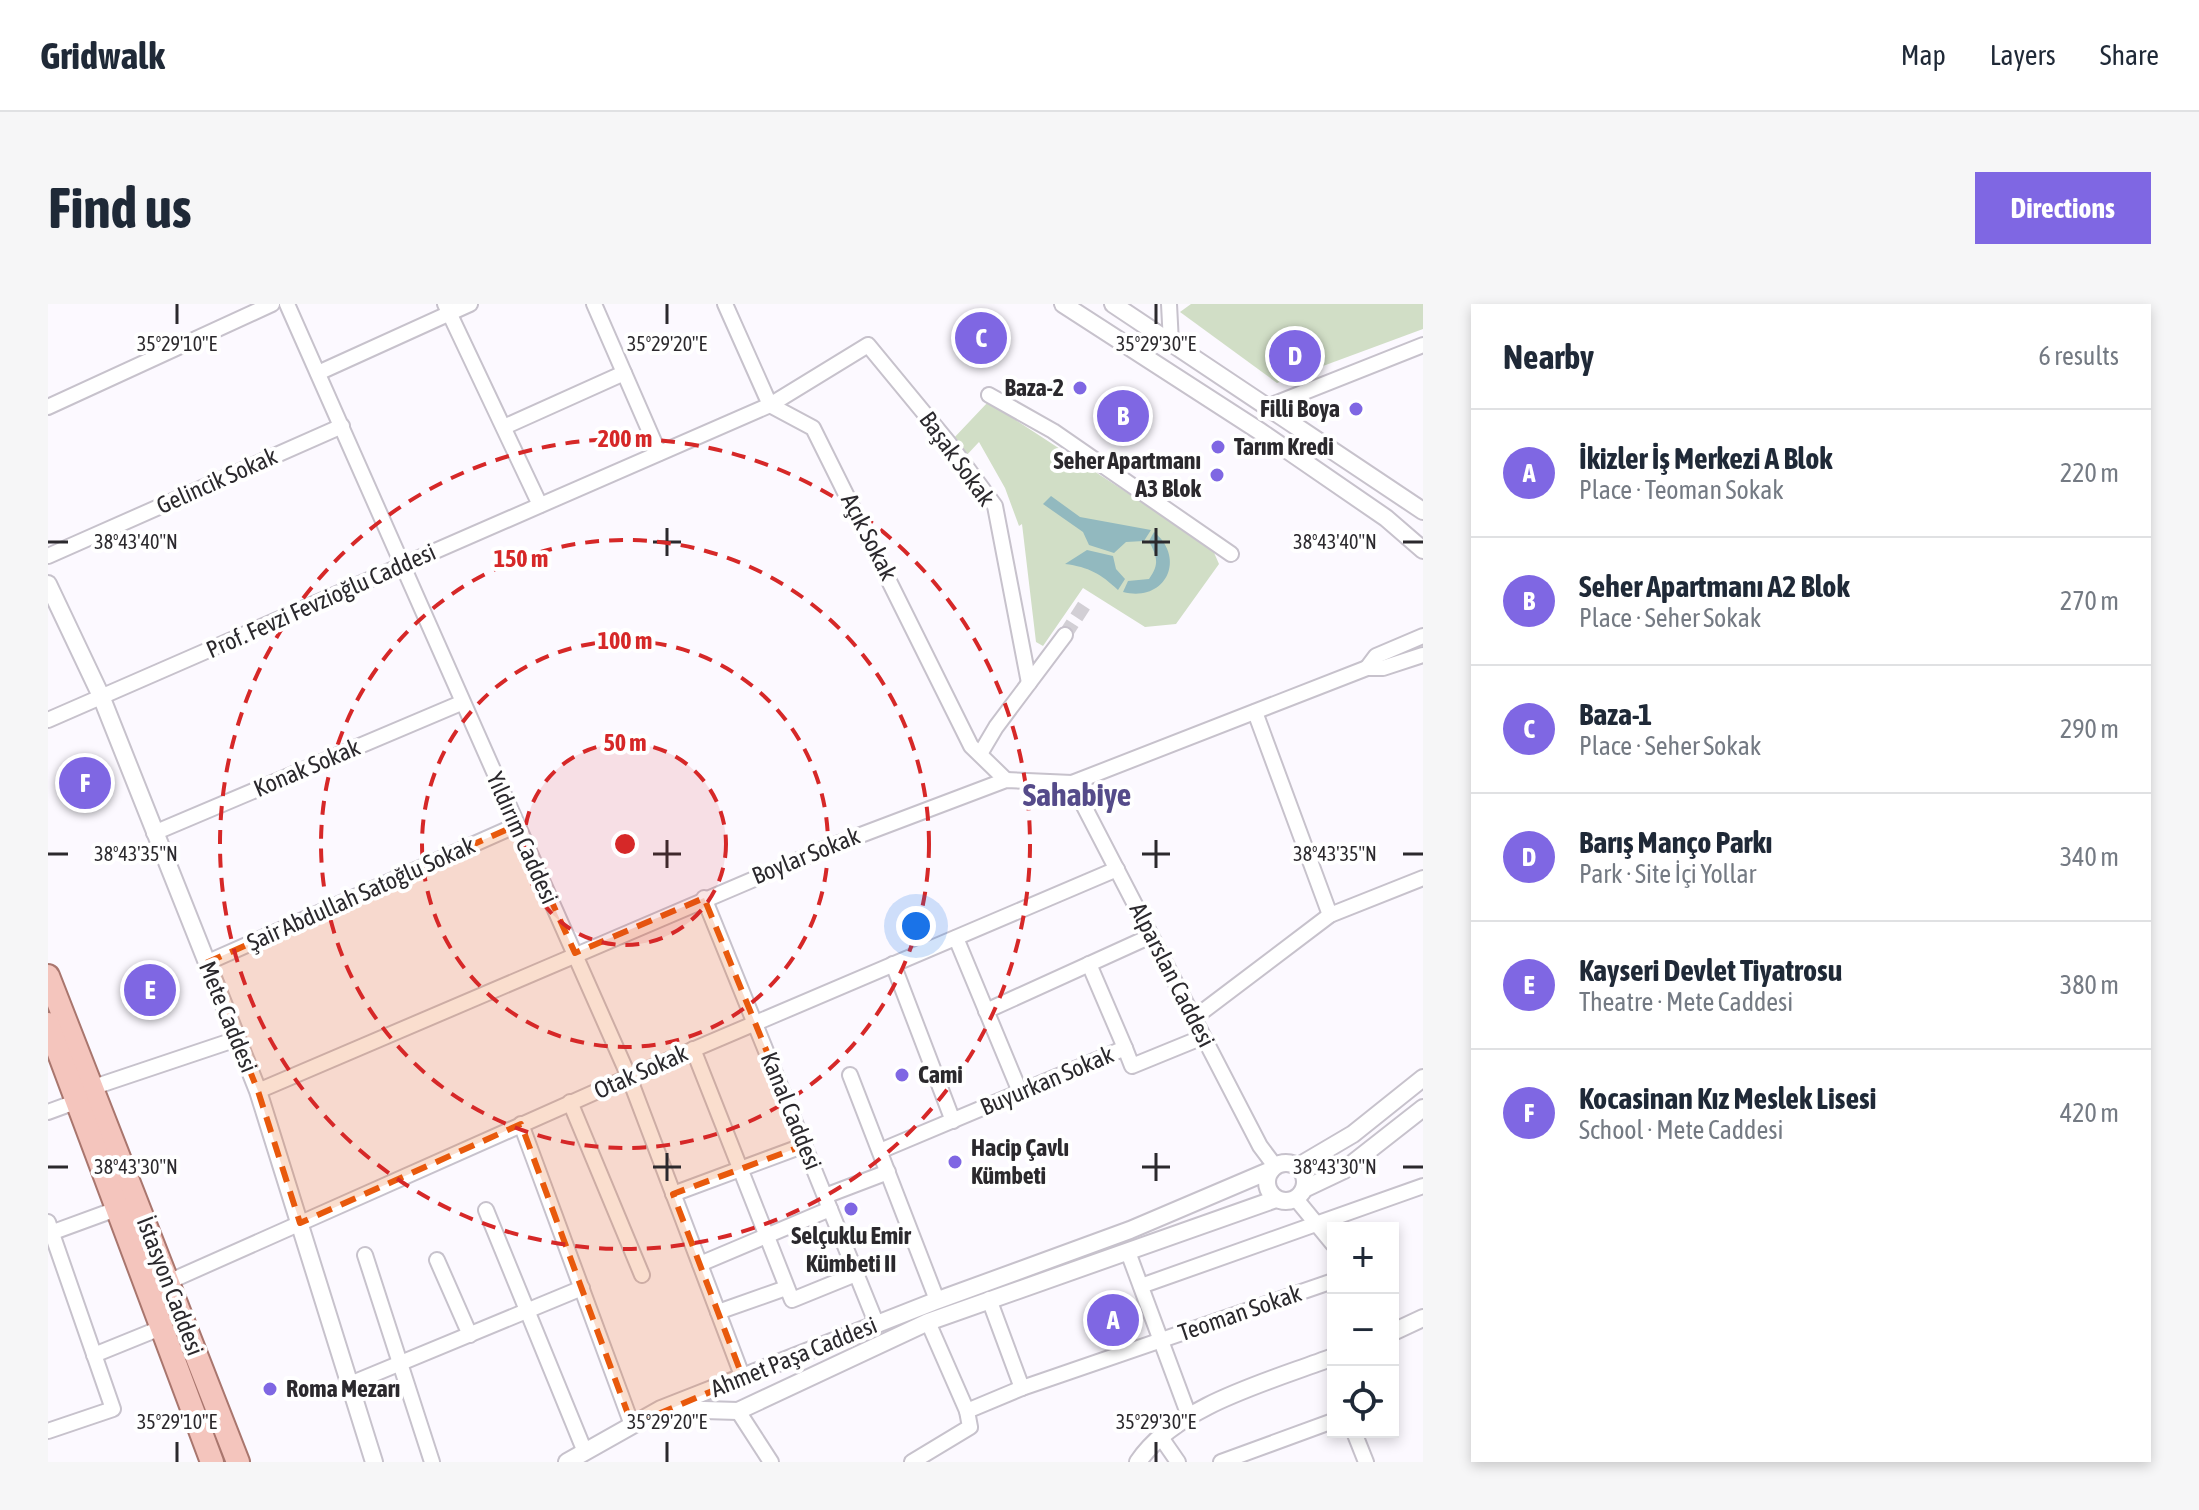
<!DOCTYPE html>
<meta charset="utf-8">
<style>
body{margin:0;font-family:"Asap Condensed",sans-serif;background:#f6f6f7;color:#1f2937}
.controls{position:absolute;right:24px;bottom:24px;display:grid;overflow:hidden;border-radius:0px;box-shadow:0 4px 12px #0003}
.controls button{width:72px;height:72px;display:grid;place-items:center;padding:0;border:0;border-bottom:2px solid #e0e1e3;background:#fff;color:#1f2937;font:40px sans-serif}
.you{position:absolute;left:868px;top:622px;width:28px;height:28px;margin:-20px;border:6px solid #fff;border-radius:50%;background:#1a73e8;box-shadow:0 0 0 12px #1a73e833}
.badge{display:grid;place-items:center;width:52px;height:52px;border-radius:50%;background:#7f67e3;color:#fff;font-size:26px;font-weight:700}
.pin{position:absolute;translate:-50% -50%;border:4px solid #fff;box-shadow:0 2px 8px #0006}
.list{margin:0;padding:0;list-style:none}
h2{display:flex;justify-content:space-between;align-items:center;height:104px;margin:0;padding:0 32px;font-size:34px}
h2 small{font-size:26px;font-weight:400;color:#747a83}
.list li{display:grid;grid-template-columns:52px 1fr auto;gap:24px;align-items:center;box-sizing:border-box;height:128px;padding:0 32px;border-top:2px solid #e0e1e3}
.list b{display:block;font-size:30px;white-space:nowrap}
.list p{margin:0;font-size:26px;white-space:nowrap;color:#747a83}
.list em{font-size:26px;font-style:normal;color:#747a83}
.icon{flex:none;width:44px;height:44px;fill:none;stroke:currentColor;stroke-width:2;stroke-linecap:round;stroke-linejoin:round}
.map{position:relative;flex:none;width:1375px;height:1158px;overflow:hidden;border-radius:0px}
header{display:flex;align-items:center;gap:48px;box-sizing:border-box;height:112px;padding:0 40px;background:#fff;border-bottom:2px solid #e0e1e3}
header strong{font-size:38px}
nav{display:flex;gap:44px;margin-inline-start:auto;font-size:28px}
.intro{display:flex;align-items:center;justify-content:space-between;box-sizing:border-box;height:192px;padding:0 48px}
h1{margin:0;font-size:56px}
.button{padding:20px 36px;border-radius:0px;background:#7f67e3;color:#fff;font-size:28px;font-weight:700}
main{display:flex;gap:48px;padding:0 48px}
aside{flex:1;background:#fff;border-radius:0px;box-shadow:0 4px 12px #0003}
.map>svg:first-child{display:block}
.green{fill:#d1dec6}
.water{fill:#92b9bf}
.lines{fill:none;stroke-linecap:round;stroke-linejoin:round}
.minor-tunnel{stroke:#d2cfd5;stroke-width:14;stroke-dasharray:14 7;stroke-linecap:butt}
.minor-casing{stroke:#c7c2cc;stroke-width:18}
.tertiary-casing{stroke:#c7c2cc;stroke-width:20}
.primary-casing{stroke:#a9766e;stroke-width:26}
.minor{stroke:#fff;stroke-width:14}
.tertiary{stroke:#fff;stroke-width:16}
.primary{stroke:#f4c5bd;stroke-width:22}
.marked{fill:#e8590c;fill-opacity:0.2;stroke:#e8590c;stroke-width:6;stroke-dasharray:16 10;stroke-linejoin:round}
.ticks{fill:none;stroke:#2b292d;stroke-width:3}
.ring{fill:none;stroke:#d62828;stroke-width:4;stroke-dasharray:14 10}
.poi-dot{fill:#7f67e3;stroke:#fff;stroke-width:3}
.labels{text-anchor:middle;stroke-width:8;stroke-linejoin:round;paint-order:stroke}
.poi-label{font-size:24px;font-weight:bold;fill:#2b292d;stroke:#fff;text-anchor:start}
.street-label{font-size:24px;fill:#2b292d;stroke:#fff}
.district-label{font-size:32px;font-weight:bold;fill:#554b8a;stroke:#fff}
.ticks-label{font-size:20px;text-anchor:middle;fill:#2b292d;stroke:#fff;stroke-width:8;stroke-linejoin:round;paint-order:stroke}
.centre{fill:#d62828;stroke:#fff;stroke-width:4}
.ring-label{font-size:24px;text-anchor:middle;font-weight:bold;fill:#d62828;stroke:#fff;stroke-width:8;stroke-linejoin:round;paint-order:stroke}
</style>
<header>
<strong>Gridwalk</strong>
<nav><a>Map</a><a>Layers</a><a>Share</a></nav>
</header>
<div class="intro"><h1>Find us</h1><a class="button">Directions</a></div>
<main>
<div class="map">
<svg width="1375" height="1158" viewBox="0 0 1375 1158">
<rect width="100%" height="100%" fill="#fcf9ff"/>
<g class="green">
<polygon points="1143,0 1375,0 1375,25 1229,79 1132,8"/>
<polygon points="940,98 1164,244 1171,260 1128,320 1097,323 1035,284 995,342 988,338 974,220 971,222 957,184 931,138 916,154 904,136"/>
</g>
<g class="water">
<polygon points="1003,192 1032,213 1103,226 1096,237 1078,238 1066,249 1041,241 1035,228 995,200"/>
<path d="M 1106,228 C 1139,255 1117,299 1075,288 L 1080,277 L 1101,275 C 1112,260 1109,253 1101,237 Z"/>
<path d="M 1039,246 L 1065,252 L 1068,265 L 1077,275 L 1070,286 C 1053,270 1041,263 1017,260 Z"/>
</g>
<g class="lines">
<polyline class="minor-tunnel" points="1017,331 1037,300"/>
<g class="minor-casing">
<g id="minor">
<polyline points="239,0 581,773 695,1074"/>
<polyline points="397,0 492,201"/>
<polyline points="546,0 611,149"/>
<polyline points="677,0 722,101 765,124 923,442 958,476"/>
<polyline points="1121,0 1123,39"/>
<polyline points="270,69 422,0"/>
<polyline points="941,91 1005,127 1183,250"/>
<polyline points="0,103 224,0"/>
<polyline points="1219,103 1375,41"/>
<polyline points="456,123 576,69"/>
<polyline points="0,252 294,122"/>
<polyline points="1319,364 1328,352 1375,332"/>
<polyline points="1207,408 1282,611"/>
<polyline points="0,416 722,101 820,41 900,138 947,202 981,379"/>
<polyline points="932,450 948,423 1017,331"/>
<polyline points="1024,479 1212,842 1227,862"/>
<polyline points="106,529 413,399"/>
<polyline points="656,594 829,1021"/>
<polyline points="908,634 972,788"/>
<polyline points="158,659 469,521"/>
<polyline points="845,660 905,817"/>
<polyline points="1041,660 1077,744"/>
<polyline points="938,707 1103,632"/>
<polyline points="1146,714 1282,611 1375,574"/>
<polyline points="645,745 744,996 808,970"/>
<polyline points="802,771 889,996"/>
<polyline points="46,783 189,735"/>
<polyline points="210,787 781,543 958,476 1024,479 1319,364 1335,364 1375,351"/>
<polyline points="522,798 594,971"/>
<polyline points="0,808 30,797"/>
<polyline points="473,820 584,1121"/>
<polyline points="832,847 1077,744 1084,762 1155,733"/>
<polyline points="625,890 757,841"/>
<polyline points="777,892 840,868"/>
<polyline points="1248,895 1285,940"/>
<polyline points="438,906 537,1148"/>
<polyline points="0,918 65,1105 0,1127"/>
<polyline points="0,930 71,904"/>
<polyline points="1080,948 1141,1112"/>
<polyline points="317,951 384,1158"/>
<polyline points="389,956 422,1031"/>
<polyline points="652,960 782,905"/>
<polyline points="120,978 581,773 1069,565"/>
<polyline points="1093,982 1375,882"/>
<polyline points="941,995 974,1084"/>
<polyline points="670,1008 738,984"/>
<polyline points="46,1051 115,1023"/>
<polyline points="302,1080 534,984"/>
<polyline points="690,1107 723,1158"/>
<polyline points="919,1107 974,1084 1285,977"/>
<polyline points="1306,1128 1318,1158"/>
<polyline points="1112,1132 1130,1158"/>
<polyline points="864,1158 922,1123 919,1107 880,1018"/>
<polyline points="1173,1158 1285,1117"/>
</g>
</g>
<g class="tertiary-casing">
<g id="tertiary">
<polyline points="1015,0 1213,128 1338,214 1375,246"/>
<polyline points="1065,0 1375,207"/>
<polyline points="0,280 53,392 210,787 326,1158"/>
<circle cx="1238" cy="878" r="19"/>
<polyline points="1249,863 1305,830 1375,774"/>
<polyline points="1256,885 1296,866 1375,804"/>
<polyline points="1345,1028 1375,1014"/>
<polyline points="622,1105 690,1107 880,1018 1228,895"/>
<polyline points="519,1158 613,1105 885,998 1082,926 1223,866"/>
<path d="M 1090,1158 C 1128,1101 1223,1077 1285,1053"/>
</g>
</g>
<g class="primary-casing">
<g id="primary">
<polyline points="0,672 190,1158"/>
<polyline points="0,720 164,1158"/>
</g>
</g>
<use href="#minor" class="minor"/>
<use href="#tertiary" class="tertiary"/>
<use href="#primary" class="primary"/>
</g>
<path class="marked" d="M 469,521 L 527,649 L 656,594 L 757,841 L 625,890 L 695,1074 L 584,1121 L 473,820 L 252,919 L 210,787 L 158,659 Z"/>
<path class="ticks" d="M 129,0 L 129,20M 619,0 L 619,20M 1108,0 L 1108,20M 619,224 L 619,252M 1108,224 L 1108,252M 0,238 L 20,238M 605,238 L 633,238M 1094,238 L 1122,238M 1355,238 L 1375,238M 619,536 L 619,564M 1108,536 L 1108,564M 0,550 L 20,550M 605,550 L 633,550M 1094,550 L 1122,550M 1355,550 L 1375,550M 619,849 L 619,877M 1108,849 L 1108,877M 0,863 L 20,863M 605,863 L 633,863M 1094,863 L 1122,863M 1355,863 L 1375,863M 129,1138 L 129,1158M 619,1138 L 619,1158M 1108,1138 L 1108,1158"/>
<circle cx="577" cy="540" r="101" fill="#d62828" fill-opacity=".12"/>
<g class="ring">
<circle cx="577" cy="540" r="101"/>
<circle cx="577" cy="540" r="203"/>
<circle cx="577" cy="540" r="304"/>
<circle cx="577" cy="540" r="405"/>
</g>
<g class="poi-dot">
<circle cx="1032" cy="84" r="8"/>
<circle cx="1308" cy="105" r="8"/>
<circle cx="1170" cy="143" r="8"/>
<circle cx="1169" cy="171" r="8"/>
<circle cx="854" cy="771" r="8"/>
<circle cx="907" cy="858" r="8"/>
<circle cx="803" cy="905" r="8"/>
<circle cx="222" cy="1085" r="8"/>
</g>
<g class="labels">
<g class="poi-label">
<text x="1016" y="92" text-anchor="end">Baza-2</text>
<text x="1292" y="113" text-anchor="end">Filli Boya</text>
<text x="1186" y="151">Tarım Kredi</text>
<text x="1153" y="165" text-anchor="end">Seher Apartmanı<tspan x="1153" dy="28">A3 Blok</tspan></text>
<text x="870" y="779">Cami</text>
<text x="923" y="852">Hacip Çavlı<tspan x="923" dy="28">Kümbeti</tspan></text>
<text x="803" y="940" text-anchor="middle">Selçuklu Emir<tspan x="803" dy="28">Kümbeti II</tspan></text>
<text x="238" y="1093">Roma Mezarı</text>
</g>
<g class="street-label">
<text transform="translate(909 155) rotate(54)" y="8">Başak Sokak</text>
<text transform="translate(169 177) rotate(-24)" y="8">Gelincik Sokak</text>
<text transform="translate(821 233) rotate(63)" y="8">Açık Sokak</text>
<text transform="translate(273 297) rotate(-24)" y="8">Prof. Fevzi Fevzioğlu Caddesi</text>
<text transform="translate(259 464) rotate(-23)" y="8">Konak Sokak</text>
<text transform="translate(474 534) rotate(66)" y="8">Yıldırım Caddesi</text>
<text transform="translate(758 552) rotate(-22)" y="8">Boylar Sokak</text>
<text transform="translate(313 590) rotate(-24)" y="8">Şair Abdullah Satoğlu Sokak</text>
<text transform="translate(1124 671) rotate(63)" y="8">Alparslan Caddesi</text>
<text transform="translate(180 713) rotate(68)" y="8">Mete Caddesi</text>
<text transform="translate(593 768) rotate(-24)" y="8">Otak Sokak</text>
<text transform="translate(999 777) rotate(-23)" y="8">Buyurkan Sokak</text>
<text transform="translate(743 807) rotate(68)" y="8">Kanal Caddesi</text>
<text transform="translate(122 982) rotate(69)" y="8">İstasyon Caddesi</text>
<text transform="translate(1192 1009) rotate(-19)" y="8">Teoman Sokak</text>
<text transform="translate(746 1053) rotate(-22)" y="8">Ahmet Paşa Caddesi</text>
</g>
<g class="district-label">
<text x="1029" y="502">Sahabiye</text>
</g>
</g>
<g class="ticks-label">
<text x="129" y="47">35°29'10"E</text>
<text x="619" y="47">35°29'20"E</text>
<text x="1108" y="47">35°29'30"E</text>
<text x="88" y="245">38°43'40"N</text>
<text x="1287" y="245">38°43'40"N</text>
<text x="88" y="557">38°43'35"N</text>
<text x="1287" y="557">38°43'35"N</text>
<text x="88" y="870">38°43'30"N</text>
<text x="1287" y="870">38°43'30"N</text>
<text x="129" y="1125">35°29'10"E</text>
<text x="619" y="1125">35°29'20"E</text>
<text x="1108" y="1125">35°29'30"E</text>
</g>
<circle cx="577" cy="540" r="12" class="centre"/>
<g class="ring-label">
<text x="577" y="143">200 m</text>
<text x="473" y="263">150 m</text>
<text x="577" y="345">100 m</text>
<text x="577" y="447">50 m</text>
</g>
</svg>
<div class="controls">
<button>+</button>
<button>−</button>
<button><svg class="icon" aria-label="locate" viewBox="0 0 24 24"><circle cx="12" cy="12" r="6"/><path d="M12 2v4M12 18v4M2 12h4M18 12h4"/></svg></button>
</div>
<div class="you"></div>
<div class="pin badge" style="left:1065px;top:1016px">A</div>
<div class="pin badge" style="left:1075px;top:112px">B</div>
<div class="pin badge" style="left:933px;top:34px">C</div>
<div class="pin badge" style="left:1247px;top:52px">D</div>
<div class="pin badge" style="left:102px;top:686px">E</div>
<div class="pin badge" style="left:37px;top:479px">F</div>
</div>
<aside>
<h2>Nearby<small>6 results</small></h2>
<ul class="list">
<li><span class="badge">A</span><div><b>İkizler İş Merkezi A Blok</b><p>Place · Teoman Sokak</p></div><em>220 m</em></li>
<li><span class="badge">B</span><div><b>Seher Apartmanı A2 Blok</b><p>Place · Seher Sokak</p></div><em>270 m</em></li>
<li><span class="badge">C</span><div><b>Baza-1</b><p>Place · Seher Sokak</p></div><em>290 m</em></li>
<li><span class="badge">D</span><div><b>Barış Manço Parkı</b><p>Park · Site İçi Yollar</p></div><em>340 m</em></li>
<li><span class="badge">E</span><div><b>Kayseri Devlet Tiyatrosu</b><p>Theatre · Mete Caddesi</p></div><em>380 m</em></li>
<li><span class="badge">F</span><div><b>Kocasinan Kız Meslek Lisesi</b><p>School · Mete Caddesi</p></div><em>420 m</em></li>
</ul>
</aside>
</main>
